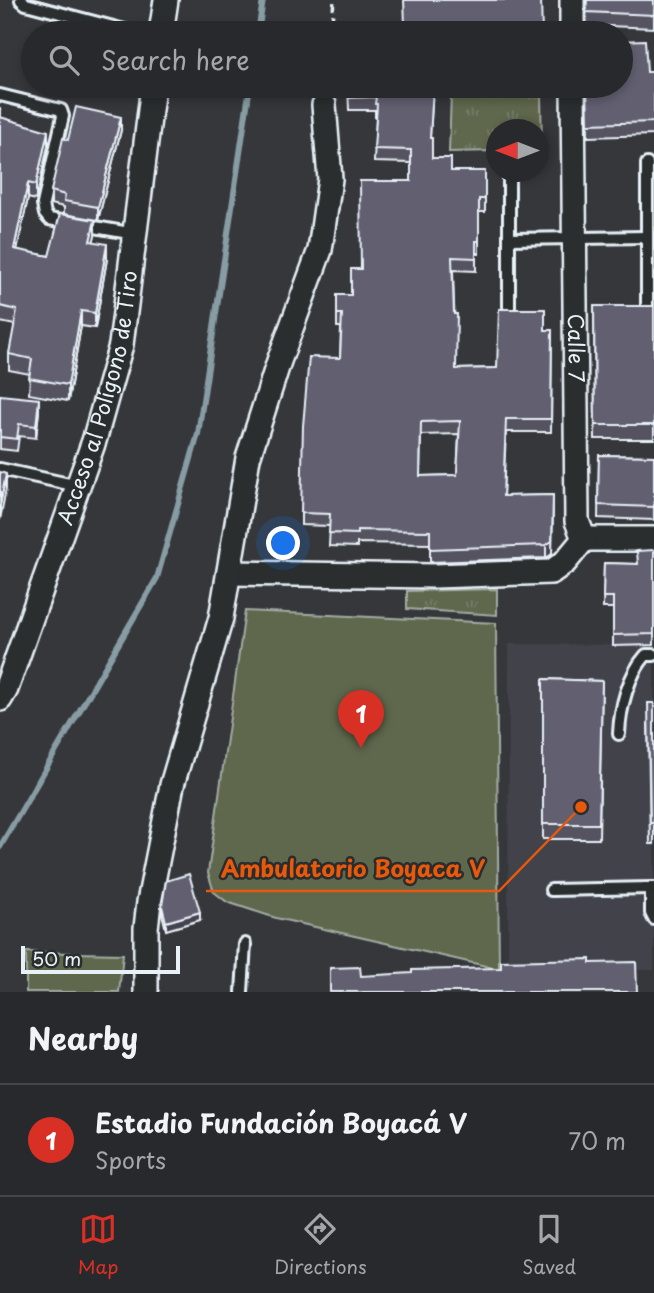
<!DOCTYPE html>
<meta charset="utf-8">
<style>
body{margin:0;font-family:"Playpen Sans",sans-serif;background:#343538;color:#f1f3f6}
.compass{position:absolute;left:486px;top:119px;width:63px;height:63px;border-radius:50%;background:#28292c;box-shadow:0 4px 10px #0003;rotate:270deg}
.scale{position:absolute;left:21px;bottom:18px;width:159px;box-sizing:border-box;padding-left:7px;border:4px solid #e8f1f8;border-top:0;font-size:19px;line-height:24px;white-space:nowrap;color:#e8f1f8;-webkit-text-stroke:5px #2a2d2e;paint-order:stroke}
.you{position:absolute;left:284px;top:544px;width:24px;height:24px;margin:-18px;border:5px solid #fff;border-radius:50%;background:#1a73e8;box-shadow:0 0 0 10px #1a73e833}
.badge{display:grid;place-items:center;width:46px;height:46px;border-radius:50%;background:#d93025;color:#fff;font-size:23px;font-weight:700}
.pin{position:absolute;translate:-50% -58px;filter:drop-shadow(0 2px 4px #0008)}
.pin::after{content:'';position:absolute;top:37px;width:24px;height:21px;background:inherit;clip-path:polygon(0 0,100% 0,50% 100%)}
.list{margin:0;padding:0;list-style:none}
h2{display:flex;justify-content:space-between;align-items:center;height:91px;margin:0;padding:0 28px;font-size:30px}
h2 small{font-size:23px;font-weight:400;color:#a5a6a9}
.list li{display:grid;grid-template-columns:46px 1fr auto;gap:21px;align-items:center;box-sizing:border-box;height:112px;padding:0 28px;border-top:2px solid #444548}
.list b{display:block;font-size:26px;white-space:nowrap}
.list p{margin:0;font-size:23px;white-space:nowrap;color:#a5a6a9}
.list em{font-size:23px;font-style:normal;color:#a5a6a9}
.icon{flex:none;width:38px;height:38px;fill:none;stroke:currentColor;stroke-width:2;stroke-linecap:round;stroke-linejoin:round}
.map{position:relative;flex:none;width:654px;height:992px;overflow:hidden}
.search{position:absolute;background:#28292c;box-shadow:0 4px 10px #0003;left:21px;right:21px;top:21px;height:77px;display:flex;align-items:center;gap:18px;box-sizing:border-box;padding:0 24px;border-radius:38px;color:#a5a6a9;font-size:26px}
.sheet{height:203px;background:#28292c}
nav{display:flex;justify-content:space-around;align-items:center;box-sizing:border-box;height:98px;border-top:2px solid #444548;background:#28292c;font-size:19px;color:#a5a6a9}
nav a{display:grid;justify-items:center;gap:4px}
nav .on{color:#d93025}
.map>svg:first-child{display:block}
.built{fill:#42434b}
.green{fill:#5e674e;stroke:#a3aca3;stroke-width:2}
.park{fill:url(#park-tufts);stroke:#a3aca3;stroke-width:2}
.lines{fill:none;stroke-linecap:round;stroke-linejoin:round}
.stream{stroke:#889ca4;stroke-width:6}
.lane-casing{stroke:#e8f1f8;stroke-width:16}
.street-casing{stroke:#e8f1f8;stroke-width:28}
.path{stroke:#e8f1f8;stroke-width:3.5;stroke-dasharray:7 5;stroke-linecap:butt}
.lane{stroke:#2a2d2e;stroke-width:10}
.street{stroke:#2a2d2e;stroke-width:23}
.wall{fill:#545261;stroke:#e8f1f8;stroke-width:2;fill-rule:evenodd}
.shaded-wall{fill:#45424f;stroke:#e8f1f8;stroke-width:2}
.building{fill:#625f71;stroke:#e8f1f8;stroke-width:2;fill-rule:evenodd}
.labels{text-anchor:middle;stroke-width:5;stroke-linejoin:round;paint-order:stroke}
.street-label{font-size:21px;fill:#e8f1f8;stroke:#2a2d2e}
.leader{fill:none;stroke:#e8590c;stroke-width:2.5}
.callout-dot{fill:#e8590c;stroke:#2a2d2e;stroke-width:2.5}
.callout-label{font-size:23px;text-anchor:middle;font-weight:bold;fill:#e8590c;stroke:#2a2d2e;stroke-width:5;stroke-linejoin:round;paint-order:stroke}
</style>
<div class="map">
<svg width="654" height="992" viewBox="0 0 654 992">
<defs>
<pattern id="park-tufts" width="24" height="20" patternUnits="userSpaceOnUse" patternTransform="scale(1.75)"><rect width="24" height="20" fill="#5e674e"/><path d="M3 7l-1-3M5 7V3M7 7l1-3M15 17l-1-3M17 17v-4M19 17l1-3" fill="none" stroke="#757d68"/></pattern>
</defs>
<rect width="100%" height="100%" fill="#35373b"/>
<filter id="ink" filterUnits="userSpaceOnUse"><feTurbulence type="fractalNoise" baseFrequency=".0143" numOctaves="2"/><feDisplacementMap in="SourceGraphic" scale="14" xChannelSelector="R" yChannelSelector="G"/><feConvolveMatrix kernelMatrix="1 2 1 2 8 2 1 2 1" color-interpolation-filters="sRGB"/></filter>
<g filter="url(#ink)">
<polygon class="built" points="509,644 654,645 654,970 508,969"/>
<g class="green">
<polygon points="245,611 496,623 499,969 276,918 227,902 214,892 208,873"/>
<polygon points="26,952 123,954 119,992 26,992"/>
</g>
<g class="park">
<polygon points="451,93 541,93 542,151 539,151 538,130 496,130 496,151 449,152"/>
<polygon points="497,589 497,615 407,609 407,591"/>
</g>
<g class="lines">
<g class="stream">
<polyline points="258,33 263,0"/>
<polyline points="0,847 157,578 198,434 250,86"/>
</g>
<g class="lane-casing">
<g id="lane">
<polyline points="21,0 26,4 136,33"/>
<polyline points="0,95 61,110 63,116 43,204 45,214 49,219 135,234"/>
<polyline points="647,164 647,308"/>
<polyline points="509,172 509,239 647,237"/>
<polyline points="509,307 509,239"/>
<polyline points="0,469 78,486"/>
<path d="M 619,734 C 620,708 628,675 646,655 L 654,655"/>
<polyline points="654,888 651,888 651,913 654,919"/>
<polyline points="551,890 651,888"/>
<polyline points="242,992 245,944"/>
</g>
</g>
<g class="street-casing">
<g id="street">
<polyline points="572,0 572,33"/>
<polyline points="161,33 166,0"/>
<path id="s1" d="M 573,86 L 577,521 L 584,539 L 654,539"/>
<polyline points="229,573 434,576 551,572 565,562 584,539"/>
<path id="s2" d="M 0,699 L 6,689 L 94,441 L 121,345 L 153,86"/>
<polyline points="146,992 146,928 149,902 172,785 221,618 248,458 279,361 320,250 330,179 324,105"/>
</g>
</g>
<polyline class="path" points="331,33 334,0"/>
<use href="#lane" class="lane"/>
<use href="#street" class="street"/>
</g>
<g class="wall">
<polygon points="587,0 654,0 654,28 586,25"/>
<polygon points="647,72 654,72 654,135 588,137 587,86"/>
<path d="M 348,86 L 433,86 L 430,138 L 432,158 L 451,171 L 485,171 L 485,212 L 479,212 L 479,254 L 476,254 L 476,271 L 453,270 L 456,369 L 497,368 L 545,330 L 552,330 L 551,432 L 506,432 L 503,496 L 553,495 L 552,554 L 546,558 L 430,562 L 430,544 L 357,543 L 357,547 L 329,546 L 330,526 L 301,525 L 301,513 L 340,358 L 341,327 L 337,327 L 337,295 L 351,295 L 360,269 L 411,181 L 411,163 L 374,162 L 376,117 L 375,117 L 375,110 L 349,110 ZM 459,434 L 457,475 L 420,476 L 421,435 Z"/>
<polygon points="0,107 1,117 48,146 36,200 28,198 17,250 49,256 95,235 93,242 107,259 95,328 81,326 68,401 29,394 30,374 9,370 9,354 15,325 0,322"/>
<polygon points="121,130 98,220 64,214 64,207 51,204 51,191 68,140"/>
<polygon points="594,306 654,306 654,439 595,439"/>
<polygon points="0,395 39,411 36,438 19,436 17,451 0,449"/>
<polygon points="599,455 654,456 654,520 598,518"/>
<polygon points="654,550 654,645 613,646 613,608 603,608 604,563 637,564"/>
<polygon points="543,679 602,681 599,839 543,839"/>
<polygon points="654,703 654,844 650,844 648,724"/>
<polygon points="162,906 200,920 166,930 162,914"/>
</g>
<g class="shaded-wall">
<polygon points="121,117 121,130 98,220 98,207"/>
<polygon points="48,131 48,146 36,200 36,185"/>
<polygon points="28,183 28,198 14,264 14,249"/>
<polygon points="95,220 95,235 90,256 90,241"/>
<polygon points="107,244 107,259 95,328 95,313"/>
<polygon points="81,311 81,326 68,401 68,385"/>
<polygon points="39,399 39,411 36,438 36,426"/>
<polygon points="6,474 6,489 0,520 0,505"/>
<polygon points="553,495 552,554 546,558 546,545"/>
<polygon points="200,912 200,920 166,930 166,922"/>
</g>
<g class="building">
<polygon points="404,0 541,0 542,33 402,33 402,24 405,24"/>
<polygon points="587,0 654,0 654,15 586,12"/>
<polygon points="645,40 647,72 654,72 654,122 588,124 587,86 621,86 621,41"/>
<path d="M 349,86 L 433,86 L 430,138 L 432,138 L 432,158 L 451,158 L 451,171 L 485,171 L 485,199 L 479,199 L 479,241 L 476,241 L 476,258 L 452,257 L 454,314 L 457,314 L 456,369 L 497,368 L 499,309 L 545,309 L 545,330 L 552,330 L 551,419 L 506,419 L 503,496 L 553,495 L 552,541 L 546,545 L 430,549 L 430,531 L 357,530 L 357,534 L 329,533 L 330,514 L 301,513 L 303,426 L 309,357 L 340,358 L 342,314 L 337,314 L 337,295 L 351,295 L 351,269 L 361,269 L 360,181 L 411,181 L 411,150 L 374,149 L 377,104 L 375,104 L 376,97 L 349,98 ZM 460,421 L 457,475 L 420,476 L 421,422 Z"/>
<polygon points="76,107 121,117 98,207 64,201 65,195 51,191 63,138 68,140"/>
<polygon points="0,117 48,131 36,185 28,183 14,249 49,256 60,214 95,220 90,241 107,244 95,313 81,311 68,385 29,378 32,359 9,354 17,310 0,306"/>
<polygon points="594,306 654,306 654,425 595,425"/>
<polygon points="0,395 39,399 36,426 19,424 17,439 0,437"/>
<polygon points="599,455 654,456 654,507 598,505"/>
<polygon points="0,472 6,474 0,505"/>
<polygon points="654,550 654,634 613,635 613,597 603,597 604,563 638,564 637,551"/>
<polygon points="543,679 602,681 599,824 543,824"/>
<polygon points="648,703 654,703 654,823 650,823"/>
<polygon points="189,874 200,912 166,922 162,906 166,881"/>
<polygon points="590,959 590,963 636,962 637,992 330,992 330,968 360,967 361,976 412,973 412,970 501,968 501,961"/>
</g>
</g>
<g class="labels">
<g class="street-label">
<text dy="7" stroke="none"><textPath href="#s1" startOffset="262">Calle 7</textPath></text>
<text dy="7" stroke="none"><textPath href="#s2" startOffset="318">Acceso al Polígono de Tiro</textPath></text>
</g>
</g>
<path class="leader" d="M581 807L499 891H206"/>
<circle class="callout-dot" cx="581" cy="807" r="7"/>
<g class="callout-label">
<text x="353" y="877">Ambulatorio Boyaca V</text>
</g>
</svg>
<svg class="compass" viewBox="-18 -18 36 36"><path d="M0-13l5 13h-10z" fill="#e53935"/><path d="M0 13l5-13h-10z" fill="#a5a6a9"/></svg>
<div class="scale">50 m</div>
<div class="you"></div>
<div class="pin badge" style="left:361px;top:748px">1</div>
<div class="search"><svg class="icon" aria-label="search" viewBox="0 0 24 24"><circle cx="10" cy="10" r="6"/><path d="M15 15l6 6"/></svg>Search here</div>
</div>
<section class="sheet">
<h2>Nearby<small></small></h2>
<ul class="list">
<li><span class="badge">1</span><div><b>Estadio Fundación Boyacá V</b><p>Sports</p></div><em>70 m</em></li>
</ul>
</section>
<nav>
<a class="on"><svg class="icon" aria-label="map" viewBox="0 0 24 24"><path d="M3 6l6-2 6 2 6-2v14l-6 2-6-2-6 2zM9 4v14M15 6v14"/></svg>Map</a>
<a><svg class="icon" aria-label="directions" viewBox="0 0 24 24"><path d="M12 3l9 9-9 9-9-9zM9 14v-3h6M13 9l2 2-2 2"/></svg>Directions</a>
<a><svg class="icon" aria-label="saved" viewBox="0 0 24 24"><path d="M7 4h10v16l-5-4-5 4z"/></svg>Saved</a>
</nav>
